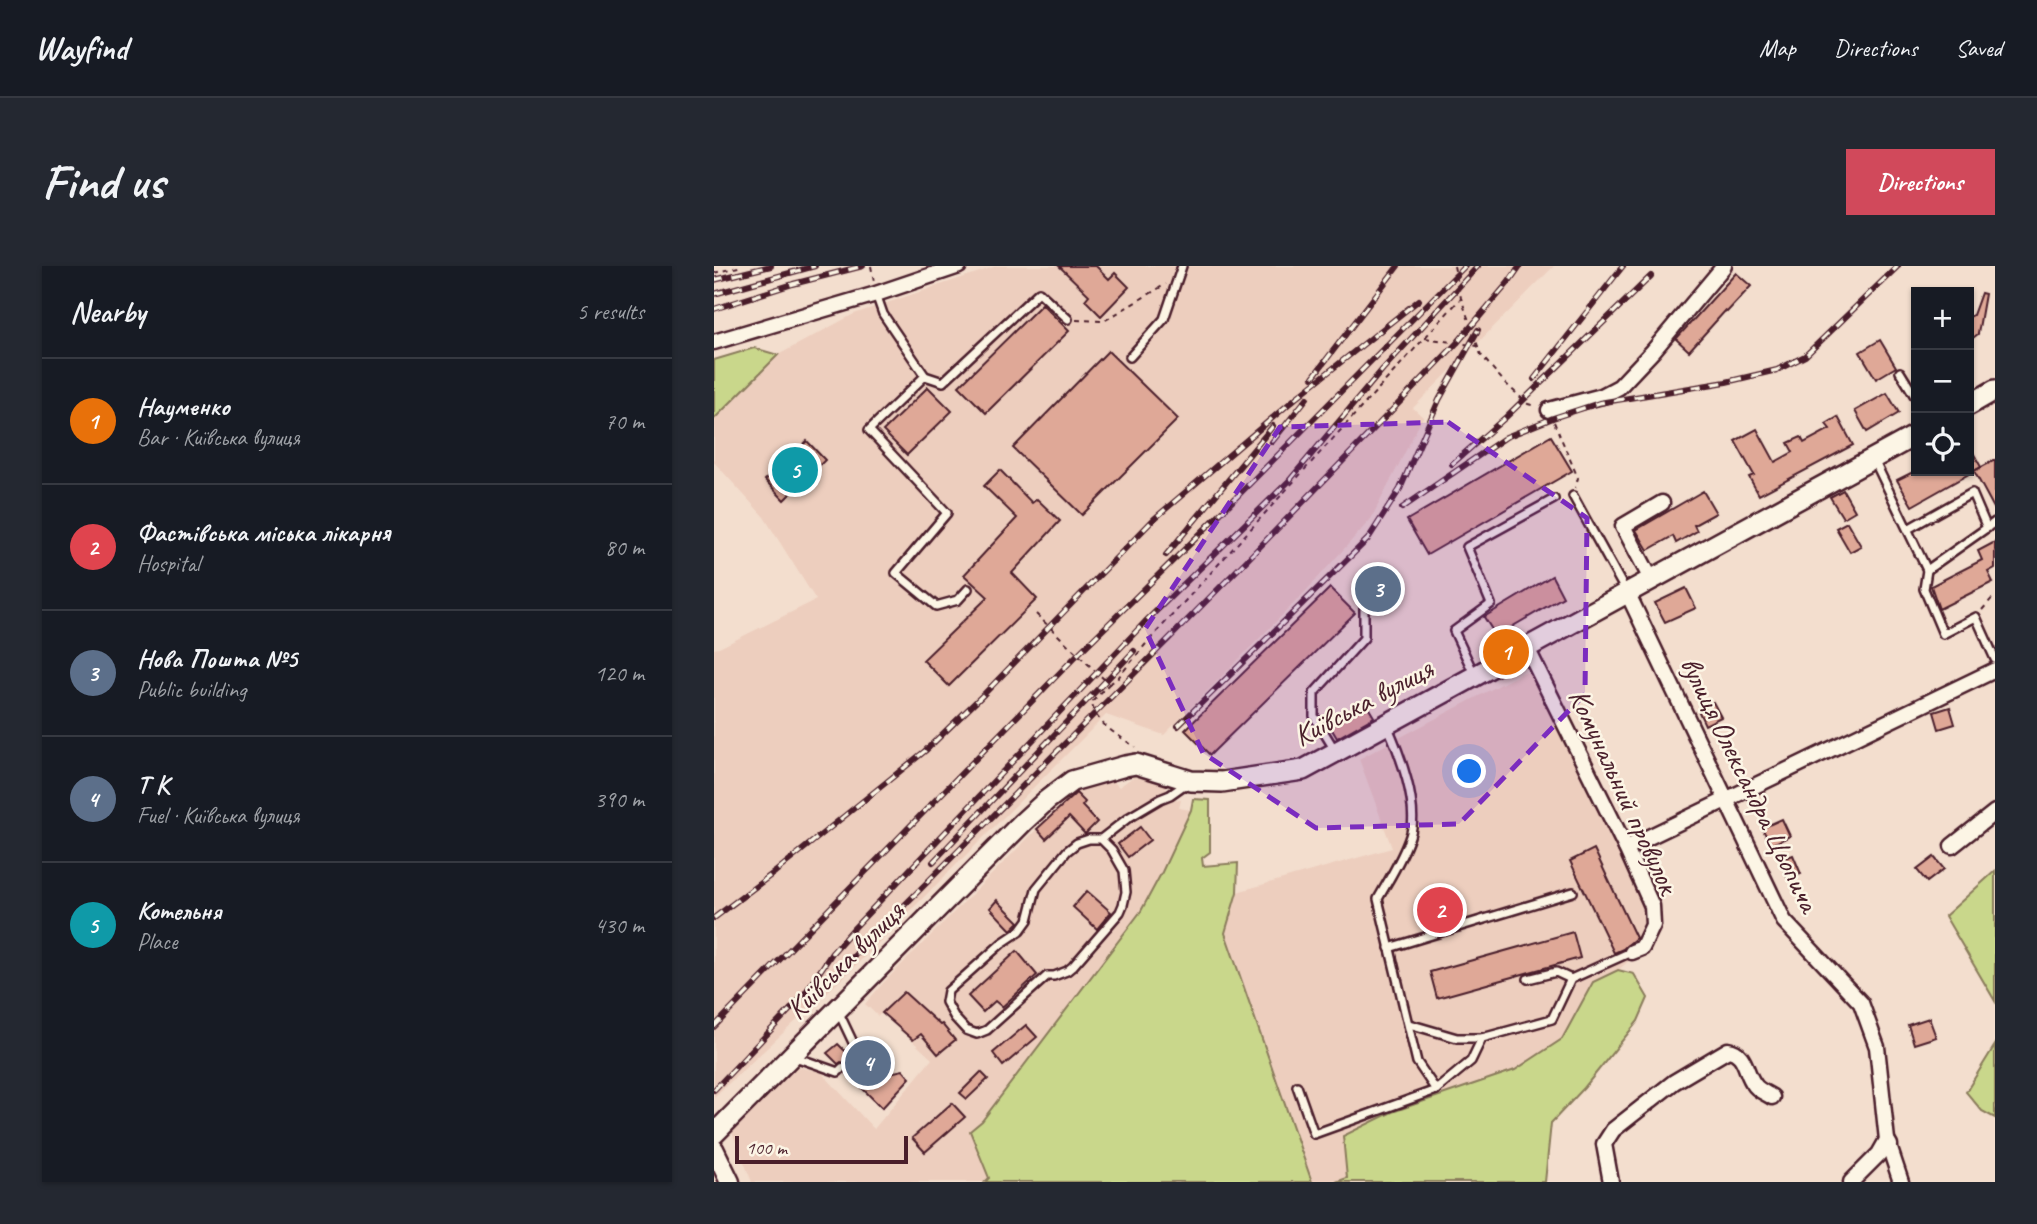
<!DOCTYPE html>
<meta charset="utf-8">
<style>
body{margin:0;font-family:Caveat,sans-serif;background:#242831;color:#f1f3f6}
.controls{position:absolute;right:21px;top:21px;display:grid;overflow:hidden;border-radius:0px;box-shadow:0 2px 5px #0004}
.controls button{width:63px;height:63px;display:grid;place-items:center;padding:0;border:0;border-bottom:2px solid #363941;background:#171b24;color:#f1f3f6;font:35px sans-serif}
.scale{position:absolute;left:21px;bottom:18px;width:173px;box-sizing:border-box;padding-left:7px;border:4px solid #4a1f2b;border-top:0;font-size:19px;line-height:24px;white-space:nowrap;color:#4a1f2b;-webkit-text-stroke:5px #fcf5e5;paint-order:stroke}
.you{position:absolute;left:756px;top:506px;width:24px;height:24px;margin:-18px;border:5px solid #fff;border-radius:50%;background:#1a73e8;box-shadow:0 0 0 10px #1a73e833}
.badge{display:grid;place-items:center;width:46px;height:46px;border-radius:50%;background:#d1495b;color:#fff;font-size:23px;font-weight:700}
.pin{position:absolute;translate:-50% -50%;border:4px solid #fff;box-shadow:0 2px 7px #0006}
.list{margin:0;padding:0;list-style:none}
h2{display:flex;justify-content:space-between;align-items:center;height:91px;margin:0;padding:0 28px;font-size:30px}
h2 small{font-size:23px;font-weight:400;color:#9ea1a6}
.list li{display:grid;grid-template-columns:46px 1fr auto;gap:21px;align-items:center;box-sizing:border-box;height:126px;padding:0 28px;border-top:2px solid #363941}
.list b{display:block;font-size:26px;white-space:nowrap}
.list p{margin:0;font-size:23px;white-space:nowrap;color:#9ea1a6}
.list em{font-size:23px;font-style:normal;color:#9ea1a6}
.icon{flex:none;width:38px;height:38px;fill:none;stroke:currentColor;stroke-width:2;stroke-linecap:round;stroke-linejoin:round}
.map{position:relative;flex:none;width:1281px;height:916px;overflow:hidden;border-radius:0px}
header{display:flex;align-items:center;gap:42px;box-sizing:border-box;height:98px;padding:0 35px;background:#171b24;border-bottom:2px solid #363941}
header strong{font-size:33px}
nav{display:flex;gap:38px;margin-inline-start:auto;font-size:24px}
.intro{display:flex;align-items:center;justify-content:space-between;box-sizing:border-box;height:168px;padding:0 42px}
h1{margin:0;font-size:49px}
.button{padding:18px 32px;border-radius:0px;background:#d1495b;color:#fff;font-size:24px;font-weight:700}
main{display:flex;gap:42px;padding:0 42px}
aside{flex:1;background:#171b24;border-radius:0px;box-shadow:0 2px 5px #0004}
.map>svg:first-child{display:block}
.built{fill:#edcebe}
.green{fill:#c9d78b;stroke:#8a7b5b;stroke-width:2}
.building{fill:#dfa897;stroke:#4a1f2b;stroke-width:2}
.lines{fill:none;stroke-linecap:round;stroke-linejoin:round}
.service-casing{stroke:#4a1f2b;stroke-width:12}
.minor-casing{stroke:#4a1f2b;stroke-width:19}
.tertiary-casing{stroke:#4a1f2b;stroke-width:23}
.secondary-casing{stroke:#4a1f2b;stroke-width:24}
.path{stroke:#4a1f2b;stroke-width:2;stroke-dasharray:5 5;stroke-linecap:butt}
.service{stroke:#fcf5e5;stroke-width:7}
.minor{stroke:#fcf5e5;stroke-width:14}
.tertiary{stroke:#fcf5e5;stroke-width:18}
.secondary{stroke:#fcf5e5;stroke-width:19}
.rail-casing{stroke:#4a1f2b;stroke-width:6}
.rail{stroke:#fcf5e5;stroke-width:3.5;stroke-dasharray:10;stroke-linecap:butt}
.marked{fill:#7b2cbf;fill-opacity:0.2;stroke:#7b2cbf;stroke-width:5;stroke-dasharray:14 9;stroke-linejoin:round}
.labels{text-anchor:middle;stroke-width:5;stroke-linejoin:round;paint-order:stroke}
.street-label{font-size:30px;fill:#4a1f2b;stroke:#fcf5e5}
</style>
<header>
<strong>Wayfind</strong>
<nav><a>Map</a><a>Directions</a><a>Saved</a></nav>
</header>
<div class="intro"><h1>Find us</h1><a class="button">Directions</a></div>
<main>
<aside>
<h2>Nearby<small>5 results</small></h2>
<ul class="list">
<li><span class="badge" style="background:#e8710a">1</span><div><b>Науменко</b><p>Bar · Київська вулиця</p></div><em>70 m</em></li>
<li><span class="badge" style="background:#e0444e">2</span><div><b>Фастівська міська лікарня</b><p>Hospital</p></div><em>80 m</em></li>
<li><span class="badge" style="background:#5c6f8a">3</span><div><b>Нова Пошта №5</b><p>Public building</p></div><em>120 m</em></li>
<li><span class="badge" style="background:#5c6f8a">4</span><div><b>Т К</b><p>Fuel · Київська вулиця</p></div><em>390 m</em></li>
<li><span class="badge" style="background:#0f9aa8">5</span><div><b>Котельня</b><p>Place</p></div><em>430 m</em></li>
</ul>
</aside>
<div class="map">
<svg width="1281" height="916" viewBox="0 0 1281 916">
<rect width="100%" height="100%" fill="#f3dece"/>
<filter id="ink" filterUnits="userSpaceOnUse"><feTurbulence type="fractalNoise" baseFrequency=".0143" numOctaves="2"/><feDisplacementMap in="SourceGraphic" scale="14" xChannelSelector="R" yChannelSelector="G"/><feConvolveMatrix kernelMatrix="1 2 1 2 8 2 1 2 1" color-interpolation-filters="sRGB"/></filter>
<g filter="url(#ink)">
<g class="built">
<polygon points="283,0 840,0 699,142 709,151 657,253 593,324 450,469 392,449 135,706 0,831 0,383 5,382 102,334 50,251 0,196 0,153 64,89 140,48"/>
<polygon points="810,406 822,409 943,662 928,684 904,704 879,716 848,773 801,804 678,846 633,912 622,916 598,916 511,667 523,626 678,582 645,493"/>
<polygon points="419,511 445,514 452,517 453,527 460,533 467,534 465,542 477,544 448,606 427,645 268,855 256,865 275,912 271,916 38,916 17,864 84,801 107,806 160,863 218,793 168,747 164,750 151,738 170,716 361,525 397,513 405,521"/>
</g>
<g class="green">
<polygon points="40,82 64,89 0,153 0,94"/>
<polygon points="479,533 496,534 496,586 488,592 489,600 524,597 523,626 511,667 598,916 271,916 275,912 256,865 268,855 427,645 448,606 477,544"/>
<polygon points="1281,605 1281,735 1231,650"/>
<polygon points="904,704 920,708 934,732 924,755 870,822 837,857 831,916 622,916 633,912 629,870 678,846 801,804 848,773 879,716"/>
<polygon points="1281,779 1281,852 1268,845 1252,826"/>
</g>
<g class="building">
<polygon points="345,0 382,0 395,13 401,7 415,21 387,50 371,34 375,29"/>
<polygon points="1022,7 1037,20 1013,46 1011,45 975,85 962,73"/>
<polygon points="1267,27 1271,28 1264,68 1255,75 1255,51 1259,49"/>
<polygon points="328,38 355,65 272,147 245,120"/>
<polygon points="1166,74 1182,101 1162,113 1146,86"/>
<polygon points="394,85 464,153 368,249 299,182"/>
<polygon points="214,121 238,145 193,189 169,165"/>
<polygon points="1173,127 1185,147 1153,166 1141,145"/>
<polygon points="1124,151 1139,179 1045,229 1035,211 1040,209 1021,175 1043,163 1061,196 1079,186 1074,177 1087,171 1090,177 1116,163 1112,158"/>
<polygon points="837,170 858,205 713,289 693,254"/>
<polygon points="93,175 111,194 70,234 51,214"/>
<polygon points="1255,179 1267,201 1198,240 1183,214 1201,205 1255,205"/>
<polygon points="1281,194 1281,244 1260,205"/>
<polygon points="286,204 318,237 323,233 346,255 298,307 323,333 235,420 209,394 274,331 250,309 303,252 270,220"/>
<polygon points="1129,224 1141,245 1129,252 1116,231"/>
<polygon points="989,225 1002,247 980,259 983,265 962,277 959,270 934,284 922,264"/>
<polygon points="1133,256 1147,280 1136,286 1122,262"/>
<polygon points="1281,276 1281,302 1274,306 1279,316 1225,343 1217,320 1268,294 1264,285"/>
<polygon points="838,310 849,331 782,370 770,351"/>
<polygon points="616,322 641,347 496,489 471,464"/>
<polygon points="972,322 982,342 951,356 941,337"/>
<polygon points="651,436 660,451 623,472 614,457"/>
<polygon points="999,436 1007,451 991,459 984,444"/>
<polygon points="1236,441 1241,458 1225,463 1220,446"/>
<polygon points="362,527 371,536 368,540 383,556 371,568 355,551 332,573 323,563"/>
<polygon points="1068,553 1076,570 1057,579 1048,562"/>
<polygon points="426,561 436,574 414,591 404,578"/>
<polygon points="880,583 922,672 909,683 900,687 856,595"/>
<polygon points="1079,589 1087,608 1074,613 1066,594"/>
<polygon points="1220,591 1230,603 1213,616 1203,604"/>
<polygon points="373,625 397,646 383,663 359,641"/>
<polygon points="283,634 305,656 297,664 276,642"/>
<polygon points="859,666 866,692 723,732 716,706"/>
<polygon points="303,685 323,709 288,741 281,735 269,746 254,730"/>
<polygon points="190,726 226,759 228,758 241,774 224,788 207,768 199,774 168,747"/>
<polygon points="1215,752 1222,771 1200,778 1194,759"/>
<polygon points="312,759 323,771 289,800 279,787"/>
<polygon points="124,778 134,788 132,792 134,796 138,798 143,796 160,813 168,805 171,808 189,804 196,812 168,842 132,806 134,801 132,797 127,796 124,798 113,787"/>
<polygon points="267,806 274,813 253,833 246,827"/>
<polygon points="238,837 251,851 211,886 198,872"/>
</g>
<g class="lines">
<g class="service-casing">
<g id="service">
<polyline points="162,28 169,48 211,110 155,164 233,247 182,307 222,340 244,334 254,323"/>
<polyline points="416,91 450,53 468,0"/>
<polyline points="1186,106 1202,132"/>
<polyline points="211,110 229,116 325,26 354,53"/>
<polyline points="1160,194 1213,304 1210,323 1229,368 1262,351 1281,393"/>
<polyline points="859,230 911,324"/>
<polyline points="1194,263 1258,227 1273,262"/>
<polyline points="1213,304 1281,256"/>
<polyline points="761,410 740,365 777,338 753,281 840,233"/>
<path d="M 673,459 C 685,486 706,540 696,570 C 689,592 675,613 664,633 L 703,796 L 722,824"/>
<polyline points="622,486 600,450 600,427 650,372 650,343"/>
<polyline points="387,573 398,584 410,605 412,626 409,639 406,646 359,700 353,705 340,710 333,710 273,764 263,768 252,764 241,752 232,736 234,725 288,677 306,665 314,654 322,623 353,585 363,577 375,573 387,573 414,552 446,533 456,529 473,517"/>
<polyline points="675,682 859,626"/>
<polyline points="814,713 842,706 857,713"/>
<polyline points="125,747 144,787 138,792"/>
<polyline points="695,758 743,772 768,772"/>
<polyline points="81,791 124,806 128,802"/>
<polyline points="583,820 600,868 722,824 757,795 768,772 838,753 857,713 917,686"/>
</g>
</g>
<g class="minor-casing">
<g id="minor">
<polyline points="0,76 162,28 245,0"/>
<polyline points="835,144 888,130 905,121 939,85 1010,0"/>
<polyline points="938,315 909,260 948,237"/>
<polyline points="914,328 1070,655 1147,737 1163,781 1173,874 1187,916"/>
<polyline points="813,382 912,582 938,640 939,659 928,682 918,686"/>
<polyline points="1238,580 1281,546"/>
<polyline points="912,582 1281,404"/>
<path d="M 897,916 L 890,878 L 899,864 L 960,816 L 1014,784 C 1032,786 1031,807 1040,818 C 1043,824 1052,827 1058,831"/>
<polyline points="1137,916 1165,888 1173,874 1176,879"/>
</g>
</g>
<g class="tertiary-casing">
<polyline id="tertiary" points="0,883 16,916"/>
</g>
<g class="secondary-casing">
<g id="secondary">
<polyline points="1255,139 1281,124"/>
<polyline points="0,868 309,556 333,534 358,515 411,500 422,498 477,515 508,516 589,504 1202,169"/>
</g>
</g>
<g class="path">
<polyline points="157,0 160,16"/>
<polyline points="740,0 747,32 767,89 791,117 814,138 822,140"/>
<polyline points="0,7 28,0"/>
<polyline points="362,54 390,55 452,18"/>
<polyline points="711,72 763,80"/>
<polyline points="840,156 864,212 861,222"/>
<polyline points="1268,344 1281,329"/>
<path d="M 322,348 L 395,418 L 378,436 C 379,457 406,470 421,481"/>
<polyline points="395,418 403,413 431,379 747,32"/>
</g>
<use href="#service" class="service"/>
<use href="#minor" class="minor"/>
<use href="#tertiary" class="tertiary"/>
<use href="#secondary" class="secondary"/>
<g class="rail-casing">
<g id="rail">
<polyline points="0,14 57,0"/>
<polyline points="0,28 101,0"/>
<polyline points="0,43 79,18 149,0"/>
<polyline points="599,111 684,0"/>
<polyline points="820,113 909,0"/>
<polyline points="558,176 593,132"/>
<polyline points="738,198 792,151 937,10"/>
<polyline points="688,242 792,171 839,152 885,137 1012,116 1063,104 1091,90 1184,0"/>
<polyline points="452,289 559,160"/>
<polyline points="464,460 654,273 686,223 725,134 764,64"/>
<polyline points="219,596 420,385"/>
<polyline points="0,652 61,606 211,485 270,428 440,253 583,131 705,34"/>
<polyline points="128,702 533,294 743,77 794,17 806,0"/>
<polyline points="0,761 364,388 482,272 751,0"/>
<polyline points="0,824 90,729 118,687 141,661 431,356 575,215 669,103 764,0"/>
</g>
</g>
<use href="#rail" class="rail"/>
</g>
</g>
<path class="marked" d="M 734,156 L 873,252 L 871,428 L 745,558 L 602,562 L 489,487 L 431,363 L 566,161 Z"/>
<g class="labels">
<g class="street-label">
<text transform="translate(649 436) rotate(-28)" y="10">Київська вулиця</text>
<text transform="translate(1036 518) rotate(64)" y="10">вулиця Олександра Цьопича</text>
<text transform="translate(910 525) rotate(65)" y="10">Комунальний провулок</text>
<text transform="translate(131 694) rotate(-45)" y="10">Київська вулиця</text>
</g>
</g>
</svg>
<div class="controls">
<button>+</button>
<button>−</button>
<button><svg class="icon" aria-label="locate" viewBox="0 0 24 24"><circle cx="12" cy="12" r="6"/><path d="M12 2v4M12 18v4M2 12h4M18 12h4"/></svg></button>
</div>
<div class="scale">100 m</div>
<div class="you"></div>
<div class="pin badge" style="left:792px;top:386px;background:#e8710a">1</div>
<div class="pin badge" style="left:726px;top:644px;background:#e0444e">2</div>
<div class="pin badge" style="left:664px;top:323px;background:#5c6f8a">3</div>
<div class="pin badge" style="left:154px;top:797px;background:#5c6f8a">4</div>
<div class="pin badge" style="left:81px;top:204px;background:#0f9aa8">5</div>
</div>
</main>
